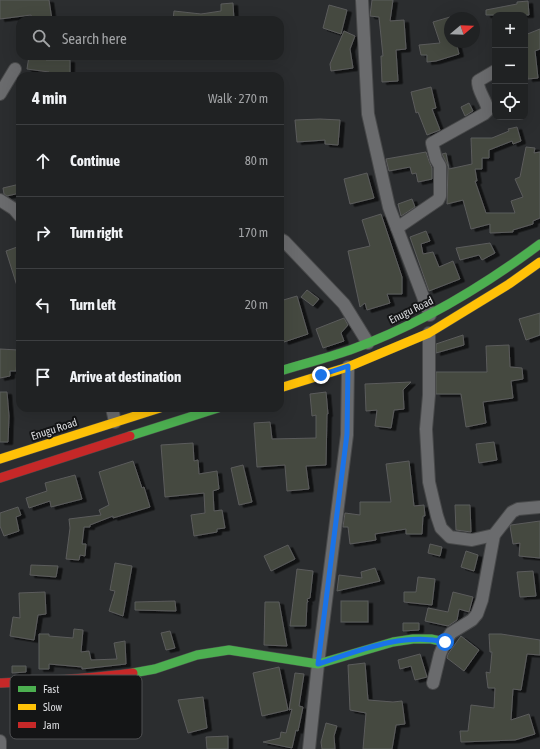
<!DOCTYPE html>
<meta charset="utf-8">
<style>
body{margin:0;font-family:"Asap Condensed",sans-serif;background:#2d2f30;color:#f1f3f6}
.controls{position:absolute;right:12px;top:12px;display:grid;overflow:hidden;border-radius:8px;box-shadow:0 4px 16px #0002}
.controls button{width:36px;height:36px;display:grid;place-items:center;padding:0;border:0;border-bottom:1px solid #3d3f41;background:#202223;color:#f1f3f6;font:20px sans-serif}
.compass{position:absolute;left:444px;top:12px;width:36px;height:36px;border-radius:50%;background:#202223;box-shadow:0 4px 16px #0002;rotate:71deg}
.stop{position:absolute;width:12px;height:12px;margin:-9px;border:3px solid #1a73e8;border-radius:50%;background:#fff}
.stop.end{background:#1a73e8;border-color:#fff;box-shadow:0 1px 4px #0008}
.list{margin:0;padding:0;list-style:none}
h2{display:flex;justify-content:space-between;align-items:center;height:52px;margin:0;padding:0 16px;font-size:17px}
h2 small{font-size:13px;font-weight:400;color:#a2a4a6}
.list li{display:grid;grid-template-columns:26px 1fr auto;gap:12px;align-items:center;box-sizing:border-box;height:72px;padding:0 16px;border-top:1px solid #3d3f41}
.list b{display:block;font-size:15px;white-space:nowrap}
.list em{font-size:13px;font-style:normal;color:#a2a4a6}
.icon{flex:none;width:22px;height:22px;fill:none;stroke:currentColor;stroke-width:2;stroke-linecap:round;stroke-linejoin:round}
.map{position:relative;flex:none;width:540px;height:749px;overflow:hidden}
.search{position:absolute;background:#202223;box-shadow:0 4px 16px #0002;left:16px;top:16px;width:268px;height:44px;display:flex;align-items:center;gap:10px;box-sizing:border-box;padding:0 14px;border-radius:12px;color:#a2a4a6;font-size:15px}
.panel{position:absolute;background:#202223;box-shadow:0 4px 16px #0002;left:16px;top:72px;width:268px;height:340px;border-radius:12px}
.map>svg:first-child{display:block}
.building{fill:#454840;stroke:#5b5c5c;filter:url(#shadow)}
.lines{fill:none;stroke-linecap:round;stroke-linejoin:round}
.street-casing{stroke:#48494a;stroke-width:14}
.fast-casing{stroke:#48494a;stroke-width:10}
.slow-casing{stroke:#48494a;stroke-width:10}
.jam-casing{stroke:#48494a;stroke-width:10}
.street{stroke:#6a6b6d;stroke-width:12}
.fast{stroke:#4caf50;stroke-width:9}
.slow{stroke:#ffc107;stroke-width:9}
.jam{stroke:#c62828;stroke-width:9}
.route{stroke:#1a73e8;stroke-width:5}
.labels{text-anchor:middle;stroke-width:4;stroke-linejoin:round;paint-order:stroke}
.street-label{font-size:11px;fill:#d9dadd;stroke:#141516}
.key{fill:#141516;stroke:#4f5052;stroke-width:1}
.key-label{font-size:11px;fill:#d9dadd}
</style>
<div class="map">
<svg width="540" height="749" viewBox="0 0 540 749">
<defs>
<filter id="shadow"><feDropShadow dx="4.5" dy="2.5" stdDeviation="0" flood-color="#0009"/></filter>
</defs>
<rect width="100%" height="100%" fill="#2b2d2f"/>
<g class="building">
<polygon points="0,0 49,0 52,20 32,20 31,15 0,19"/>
<polygon points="372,0 393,0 390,21 404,20 406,49 396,50 398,81 382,82 381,56 383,56 379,17 370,16"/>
<polygon points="528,1 529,15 486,15 486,10 517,4 517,2"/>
<polygon points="233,3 234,20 173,20 174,11 201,14 221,11 221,4"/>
<polygon points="329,5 347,10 341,34 323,28"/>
<polygon points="450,17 450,42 456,42 459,54 436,61 427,62 427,55 421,55 419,45 440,43 433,22"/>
<polygon points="540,29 540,49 535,51 538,78 528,79 525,54 525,35"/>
<polygon points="344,31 355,36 350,49 353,68 331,71 330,64"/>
<polygon points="29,56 46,56 46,60 70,60 70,74 49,74 49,72 27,69"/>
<polygon points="431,87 436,108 432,109 440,130 427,135 418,112 416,113 411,92"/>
<polygon points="469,103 473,111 465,116 461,107"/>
<polygon points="320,119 340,120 338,145 325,144 325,140 297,142 295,120"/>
<polygon points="517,127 521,141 513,144 512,141 489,150 489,158 482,158 482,169 475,169 477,181 475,181 486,213 515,213 511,201 523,197 515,179 520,177 526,147 535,148 534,153 540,152 540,218 533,221 533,224 513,230 513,232 490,233 490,224 471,229 463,200 447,204 448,166 442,154 446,153 449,169 472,164 471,138 492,138 509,131 508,129"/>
<polygon points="426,152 429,161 432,168 432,179 418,182 416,173 412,174 410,167 389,171 386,159"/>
<polygon points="367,173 374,198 350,204 344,179"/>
<polygon points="20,184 20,193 7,196 4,194 3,188"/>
<polygon points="412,199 415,207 401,216 398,204"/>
<polygon points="381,214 402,277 402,294 387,294 390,303 367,310 365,303 360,307 348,251 370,246 362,220"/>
<polygon points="426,231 430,241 421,244 423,254 433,252 439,267 453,261 460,279 429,291 410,237"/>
<polygon points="490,243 495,253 482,260 479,255 460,260 456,248"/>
<polygon points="20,246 20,288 18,289 6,251"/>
<polygon points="307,290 319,299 313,306 301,297"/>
<polygon points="297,296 308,334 284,342 280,329 280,301"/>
<polygon points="540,313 540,335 526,340 519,319"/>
<polygon points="344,318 348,325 341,333 344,341 323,348 316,329"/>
<polygon points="463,335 464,345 436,353 436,344"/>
<polygon points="509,345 510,367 522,368 523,379 511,381 513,398 483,402 486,423 466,427 461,394 436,394 436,372 487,372 486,346"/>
<polygon points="0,349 18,350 16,371 10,371 10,376 0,378"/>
<polygon points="411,382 403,390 404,409 394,410 391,428 375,426 377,410 366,411 365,384"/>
<polygon points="0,392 7,392 9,416 8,442 0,442"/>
<polygon points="326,392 328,414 327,414 326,465 306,466 309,489 287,491 285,465 257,467 254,423 270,422 272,439 316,438 316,415 312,416 310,394"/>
<polygon points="494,442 497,460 479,463 476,444"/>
<polygon points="193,443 194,461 198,460 199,474 217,471 219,489 213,491 214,511 222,510 225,528 217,529 217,532 194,536 191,515 205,513 204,493 165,497 161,445"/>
<polygon points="133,461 142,488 144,487 150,507 113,518 113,516 90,525 90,527 84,527 82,544 86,544 85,556 80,555 79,560 66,559 70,528 69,519 101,515 99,510 109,505 99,472"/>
<polygon points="409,461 414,506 424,505 425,516 423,516 422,534 406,534 406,529 375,534 376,540 350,544 348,527 343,527 345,513 360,515 360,502 391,502 386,464"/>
<polygon points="243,465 252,502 239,505 231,468"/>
<polygon points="75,475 82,499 51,507 50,501 29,508 26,498 47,491 45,483"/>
<polygon points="455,505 470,505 471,532 456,530"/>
<polygon points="18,507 21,515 16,517 19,531 4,536 0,526 0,513"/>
<polygon points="540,521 540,558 519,556 520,543 513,544 510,526 511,525"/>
<polygon points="430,544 442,547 440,556 428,553"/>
<polygon points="288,545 295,559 271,571 264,556"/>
<polygon points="466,551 478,555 474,571 461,567"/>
<polygon points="115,563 132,566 123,616 109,611 115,591 110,590"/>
<polygon points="31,565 58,566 56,577 30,575"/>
<polygon points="375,568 380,581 337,591 339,575 362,578 361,572"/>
<polygon points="297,569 313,571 310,598 307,599 308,602 307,602 306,626 290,626"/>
<polygon points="533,571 536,596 520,597 517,572"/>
<polygon points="418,577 435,579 432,605 404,602 404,592 416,592"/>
<polygon points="45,592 46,614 38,615 34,640 10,636 13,617 20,618 19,593"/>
<polygon points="453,592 473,597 469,612 459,609 457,620 448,626 425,621 428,608 448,612"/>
<polygon points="175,601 176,611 135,610 135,602"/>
<rect x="341" y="601" width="27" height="21"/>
<polygon points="265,602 279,602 287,646 264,645"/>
<polygon points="403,623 419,623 419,630 403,631"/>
<polygon points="74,629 83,630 81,652 89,651 91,660 117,659 114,643 125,641 126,664 82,669 82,667 49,664 49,669 39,669 39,634 49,634 49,636 73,638"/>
<polygon points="170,631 175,648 166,650 161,633"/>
<polygon points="489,634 501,634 540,640 540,655 527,654 521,690 513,689 511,720 529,714 535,734 515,740 461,742 460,731 468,731 471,705 494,708 495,688 488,688 486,672 490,673 492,652 490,652"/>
<polygon points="461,636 479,650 464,671 447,658 448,654"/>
<polygon points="420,654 427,677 415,680 411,666 400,669 398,660"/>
<polygon points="365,663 368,700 393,702 402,701 405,724 396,725 392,749 363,749 366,713 350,710 348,665"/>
<polygon points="12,666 26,666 26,672 12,673"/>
<polygon points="279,667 288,710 262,716 253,673"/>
<polygon points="295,673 304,674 299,706 303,707 298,731 296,730 292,748 263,742 280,738 281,732 286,733 292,709 289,710"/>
<polygon points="203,697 207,728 188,733 178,700"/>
<polygon points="326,723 337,726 334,736 335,749 322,749 321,742"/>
<polygon points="228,736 228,749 207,749 206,737"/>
</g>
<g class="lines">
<g class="street-casing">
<g id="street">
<polyline points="362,0 368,114 389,207 430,315"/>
<polyline points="0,94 15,69"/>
<polyline points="0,200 14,209 20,216"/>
<path d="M 397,228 L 438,200 L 440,196 L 440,166 L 436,159 L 432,143 L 484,114 L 488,110 C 486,100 477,90 478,81 L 495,71"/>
<polyline points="280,239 284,241 344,304 368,343"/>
<polyline points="429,333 429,395 426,429 429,482 437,516 441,528 450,537 472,540 494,535"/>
<polyline points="112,408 115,422"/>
<polyline points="433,683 440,654 445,642 451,633 472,620 477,614 482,600 494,535 512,512 518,509 540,507"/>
<polyline points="0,741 0,749"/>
<polyline points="309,749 318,664 347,435 348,367"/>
</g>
</g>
<g class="fast-casing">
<g id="fast">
<path d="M 280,371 C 303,364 327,358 350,350 C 419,325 481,288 540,244"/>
<polyline points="130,436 218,408"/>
<polyline points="133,673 155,669 197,655 229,650 318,664 393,642 413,639 431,639 445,642"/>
</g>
</g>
<g class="slow-casing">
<g id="slow">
<polyline points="280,388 348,367 429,333 509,284 540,262"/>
<polyline points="0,459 160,408"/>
</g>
</g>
<g class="jam-casing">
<g id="jam">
<polyline points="0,478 130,436"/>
<path d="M 0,683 C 44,681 89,679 133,673"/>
</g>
</g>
<use href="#street" class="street"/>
<use href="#fast" class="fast"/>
<use href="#slow" class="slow"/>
<use href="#jam" class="jam"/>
</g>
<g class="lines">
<path class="route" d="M 321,375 L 348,366 L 347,434 L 318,664 C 358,651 403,632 445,642"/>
</g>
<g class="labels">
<g class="street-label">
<text transform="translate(411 310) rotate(-26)" y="4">Enugu Road</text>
<text transform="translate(54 429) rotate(-18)" y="4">Enugu Road</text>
</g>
</g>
<rect x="10" y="675" width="132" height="64" rx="6" class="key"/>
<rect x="18" y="686" width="18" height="6" fill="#4caf50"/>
<rect x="18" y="704" width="18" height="6" fill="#ffc107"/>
<rect x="18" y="722" width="18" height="6" fill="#c62828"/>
<g class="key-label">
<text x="43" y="693">Fast</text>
<text x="43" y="711">Slow</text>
<text x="43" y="729">Jam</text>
</g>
</svg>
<div class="controls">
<button>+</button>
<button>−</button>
<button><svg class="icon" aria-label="locate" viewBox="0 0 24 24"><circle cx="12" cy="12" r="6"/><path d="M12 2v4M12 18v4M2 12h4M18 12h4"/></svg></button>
</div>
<svg class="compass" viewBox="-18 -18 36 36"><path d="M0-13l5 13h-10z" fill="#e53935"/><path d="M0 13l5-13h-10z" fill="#a2a4a6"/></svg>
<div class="stop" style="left:445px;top:642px"></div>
<div class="stop end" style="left:321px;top:375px"></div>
<div class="search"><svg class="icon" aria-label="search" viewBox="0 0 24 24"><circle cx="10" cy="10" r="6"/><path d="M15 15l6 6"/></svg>Search here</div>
<section class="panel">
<h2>4 min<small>Walk · 270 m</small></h2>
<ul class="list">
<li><svg class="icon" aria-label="ahead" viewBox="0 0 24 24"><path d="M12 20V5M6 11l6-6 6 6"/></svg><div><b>Continue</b></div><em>80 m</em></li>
<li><svg class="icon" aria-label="right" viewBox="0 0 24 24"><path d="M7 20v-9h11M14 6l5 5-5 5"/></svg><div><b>Turn right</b></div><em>170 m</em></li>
<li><svg class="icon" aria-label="left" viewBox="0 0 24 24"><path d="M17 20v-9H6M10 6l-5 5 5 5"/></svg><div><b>Turn left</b></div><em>20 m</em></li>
<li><svg class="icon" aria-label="arrive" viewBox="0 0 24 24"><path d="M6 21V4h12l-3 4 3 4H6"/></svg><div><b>Arrive at destination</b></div></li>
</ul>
</section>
</div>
